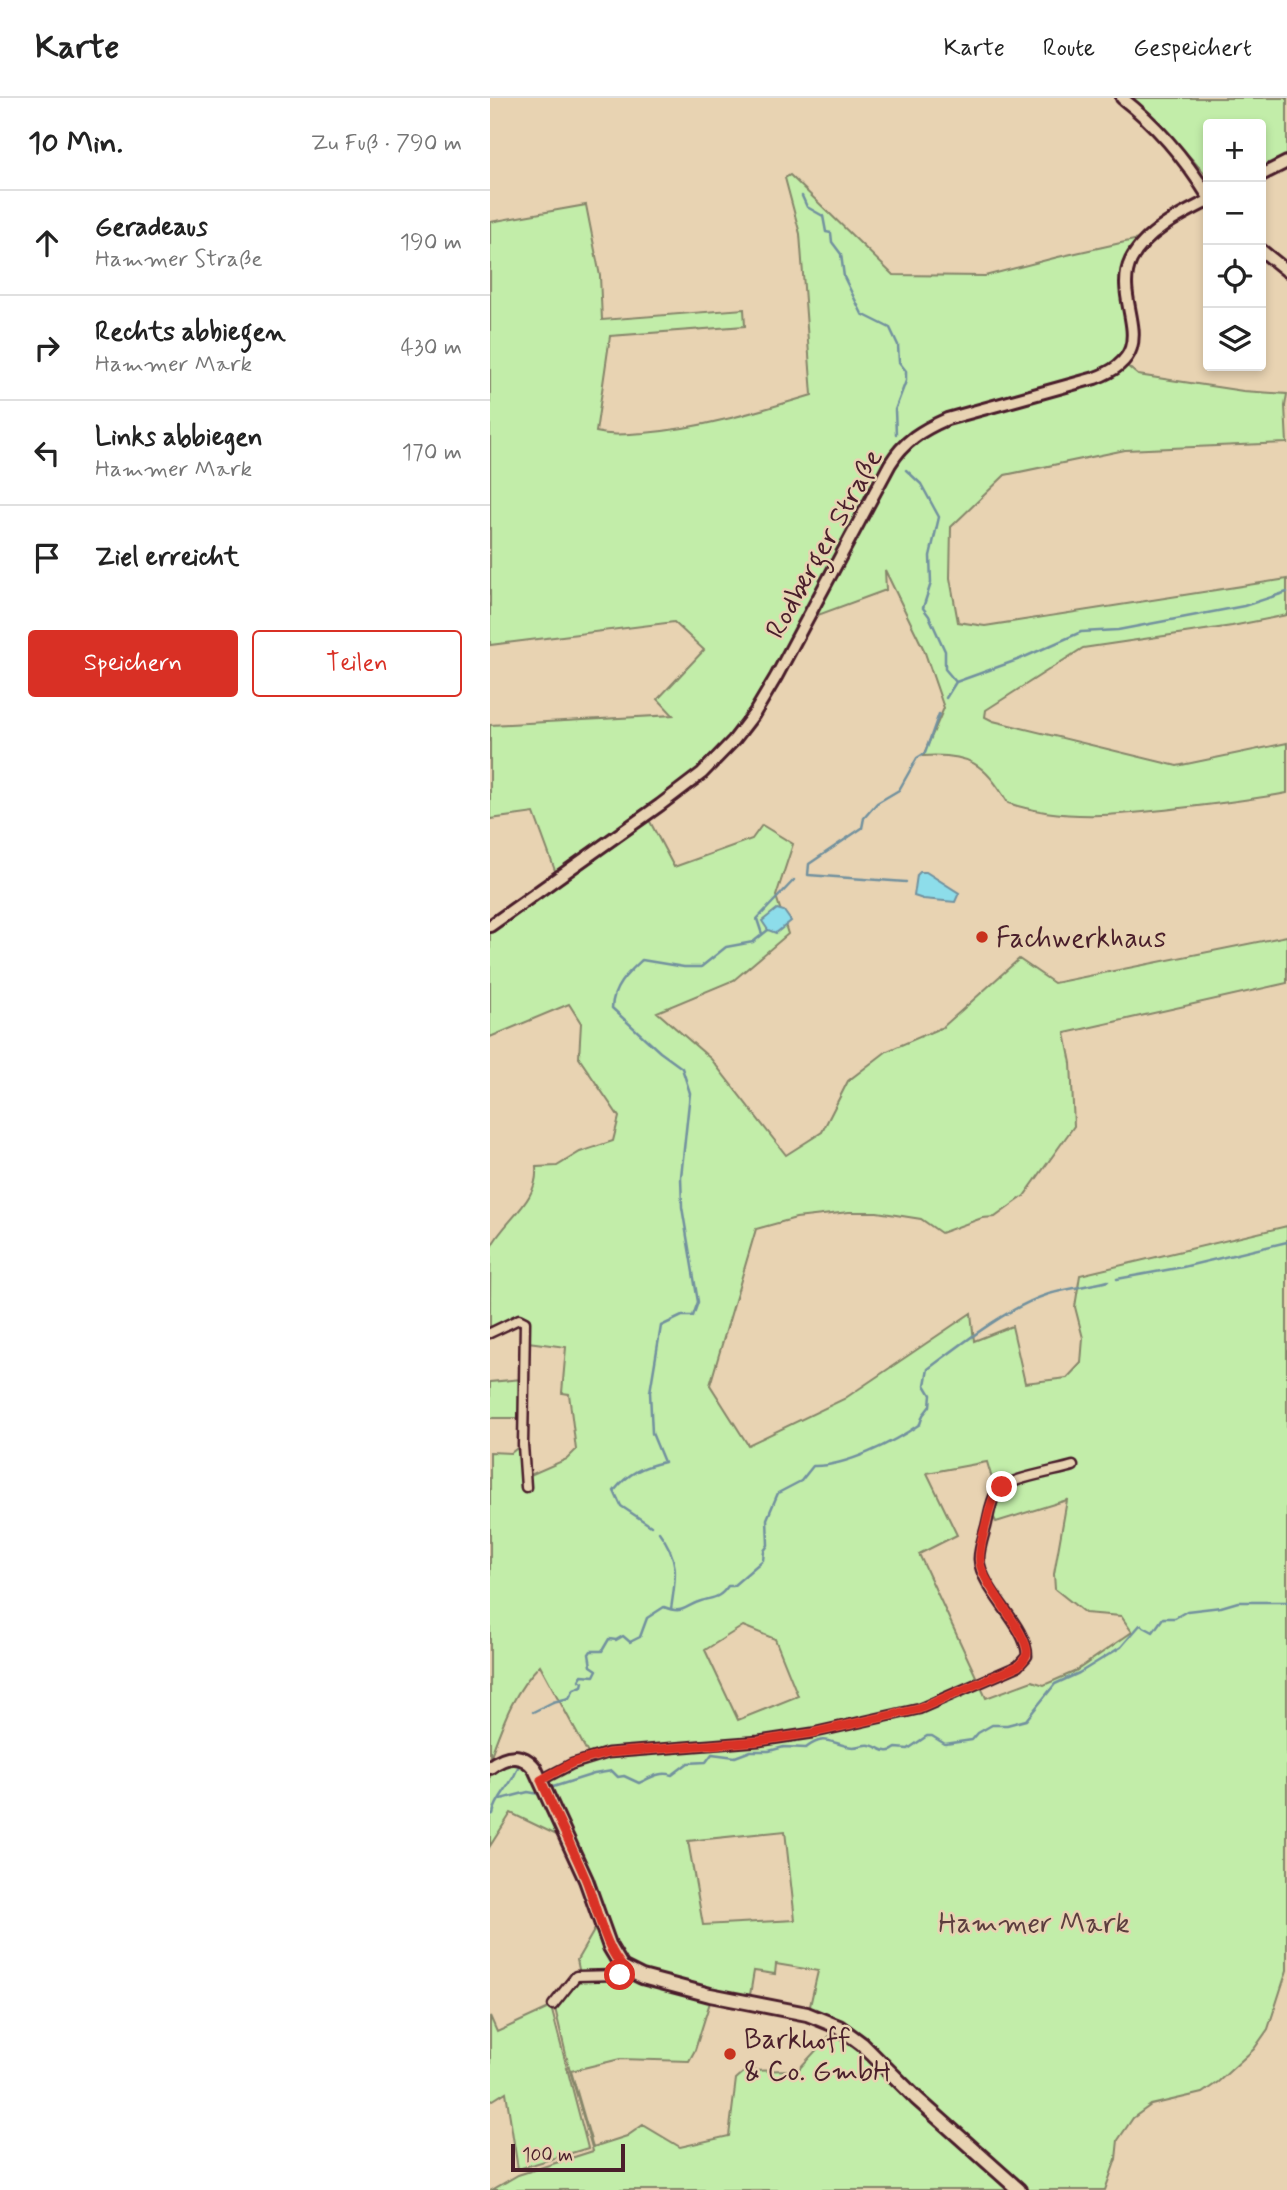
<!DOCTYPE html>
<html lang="de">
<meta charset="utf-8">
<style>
body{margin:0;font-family:Mynerve,sans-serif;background:#f6f6f6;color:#222}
.controls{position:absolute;right:21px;top:21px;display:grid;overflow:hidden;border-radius:7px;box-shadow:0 4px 10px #0003}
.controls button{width:63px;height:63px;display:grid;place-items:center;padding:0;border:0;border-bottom:2px solid #e0e0e0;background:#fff;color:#222;font:35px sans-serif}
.scale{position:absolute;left:21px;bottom:18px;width:114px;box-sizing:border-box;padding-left:7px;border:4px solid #4a1f2b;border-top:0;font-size:19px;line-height:24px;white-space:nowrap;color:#4a1f2b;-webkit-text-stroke:5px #e8d3b2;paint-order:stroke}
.stop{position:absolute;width:21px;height:21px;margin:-16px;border:5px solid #d93025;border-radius:50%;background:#fff}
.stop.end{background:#d93025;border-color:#fff;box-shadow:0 2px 7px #0008}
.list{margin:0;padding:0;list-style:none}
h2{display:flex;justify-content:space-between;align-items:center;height:91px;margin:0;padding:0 28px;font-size:30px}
h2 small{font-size:23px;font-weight:400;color:#767676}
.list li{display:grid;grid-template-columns:46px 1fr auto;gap:21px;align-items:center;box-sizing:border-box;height:105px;padding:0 28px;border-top:2px solid #e0e0e0}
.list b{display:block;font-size:26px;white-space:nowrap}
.list p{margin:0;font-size:23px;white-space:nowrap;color:#767676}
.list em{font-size:23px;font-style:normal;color:#767676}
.actions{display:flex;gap:14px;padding:21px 28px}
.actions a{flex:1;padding:16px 0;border:2px solid #d93025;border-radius:7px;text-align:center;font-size:24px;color:#d93025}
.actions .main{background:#d93025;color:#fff}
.icon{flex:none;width:38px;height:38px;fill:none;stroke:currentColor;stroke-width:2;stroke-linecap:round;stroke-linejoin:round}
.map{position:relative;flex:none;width:797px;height:2092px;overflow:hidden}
header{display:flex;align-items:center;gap:42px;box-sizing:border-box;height:98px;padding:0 35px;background:#fff;border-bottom:2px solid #e0e0e0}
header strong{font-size:33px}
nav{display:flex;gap:38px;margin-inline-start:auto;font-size:24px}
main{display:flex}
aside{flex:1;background:#fff}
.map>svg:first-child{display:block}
.green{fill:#c2eda9;stroke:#86866a;stroke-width:2;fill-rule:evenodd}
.water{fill:#8dddea;stroke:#72919e;stroke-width:2}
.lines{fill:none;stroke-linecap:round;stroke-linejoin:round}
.stream{stroke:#72919e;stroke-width:2.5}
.minor-casing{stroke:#4a1f2b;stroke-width:13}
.tertiary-casing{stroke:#4a1f2b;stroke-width:16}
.secondary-casing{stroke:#4a1f2b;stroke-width:18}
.minor{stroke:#e8d3b2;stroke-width:8}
.tertiary{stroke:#e8d3b2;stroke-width:10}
.secondary{stroke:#e8d3b2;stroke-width:12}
.route{stroke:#d93025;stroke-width:9}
.poi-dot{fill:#c8321e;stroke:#e8d3b2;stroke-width:2.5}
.labels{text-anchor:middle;stroke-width:5;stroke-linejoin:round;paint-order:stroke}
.street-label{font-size:28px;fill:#4a1f2b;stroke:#e8d3b2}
.poi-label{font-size:28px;fill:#4a1f2b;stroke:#e8d3b2;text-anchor:start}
.park-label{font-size:28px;fill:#5c3e3e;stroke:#e8d3b2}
</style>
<header>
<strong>Karte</strong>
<nav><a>Karte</a><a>Route</a><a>Gespeichert</a></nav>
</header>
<main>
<aside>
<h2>10 Min.<small>Zu Fuß · 790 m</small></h2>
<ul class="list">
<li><svg class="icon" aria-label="ahead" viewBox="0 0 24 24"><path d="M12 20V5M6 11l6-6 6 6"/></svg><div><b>Geradeaus</b><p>Hammer Straße</p></div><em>190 m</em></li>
<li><svg class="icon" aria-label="right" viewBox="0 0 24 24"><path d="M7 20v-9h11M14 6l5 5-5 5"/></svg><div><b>Rechts abbiegen</b><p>Hammer Mark</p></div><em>430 m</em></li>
<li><svg class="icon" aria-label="left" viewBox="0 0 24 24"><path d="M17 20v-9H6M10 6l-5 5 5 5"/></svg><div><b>Links abbiegen</b><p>Hammer Mark</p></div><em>170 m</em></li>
<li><svg class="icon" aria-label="arrive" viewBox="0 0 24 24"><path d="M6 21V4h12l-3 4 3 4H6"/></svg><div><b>Ziel erreicht</b></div></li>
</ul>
<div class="actions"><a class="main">Speichern</a><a>Teilen</a></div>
</aside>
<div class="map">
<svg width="797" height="2092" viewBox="0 0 797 2092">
<rect width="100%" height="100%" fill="#e8d3b2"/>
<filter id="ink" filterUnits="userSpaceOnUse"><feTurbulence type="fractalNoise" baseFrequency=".0143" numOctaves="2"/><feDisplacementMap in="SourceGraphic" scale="14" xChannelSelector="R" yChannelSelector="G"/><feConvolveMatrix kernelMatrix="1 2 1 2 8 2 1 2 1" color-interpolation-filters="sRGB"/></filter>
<g filter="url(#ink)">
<g class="green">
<polygon points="638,0 797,0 797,60 771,68 771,26 718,26 718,79 673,29"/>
<path d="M 300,77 L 403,177 L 495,178 L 568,159 L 653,140 L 634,170 L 638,245 L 632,259 L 623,269 L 424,333 L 263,615 L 216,670 L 67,778 L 44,715 L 0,721 L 0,627 L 183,617 L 168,601 L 214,552 L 184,524 L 0,547 L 0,124 L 96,107 L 110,178 L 112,222 L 254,211 L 255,228 L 120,238 L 106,334 C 122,338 137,336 154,335 C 212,330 266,314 322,297 L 310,136 L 295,80 Z"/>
<path d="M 636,267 L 648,277 L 753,293 L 797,296 L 795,308 L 797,345 L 635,352 L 515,377 L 461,429 L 460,480 L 468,524 L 495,528 L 797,481 L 797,517 L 742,528 L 593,550 L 496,612 L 495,619 L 503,623 L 687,668 L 797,645 L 797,695 C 761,702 726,706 690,710 C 632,717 574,724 518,705 C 494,665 479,655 433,658 L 454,610 L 434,552 L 395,472 L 396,492 L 320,520 L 404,367 L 425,342 L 452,327 L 613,282 Z"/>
<path d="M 157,718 L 184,769 L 262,741 L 272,727 L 303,746 L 286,798 L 298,836 L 244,882 L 167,914 L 221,961 L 296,1057 L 332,1034 L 358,983 L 397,953 L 453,929 L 529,861 L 564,885 L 797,838 L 797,885 L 575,935 L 581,965 L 584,1028 L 534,1098 L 505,1119 L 492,1120 L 451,1135 L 431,1121 L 387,1114 L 359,1114 L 306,1120 L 266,1131 L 220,1287 L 258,1347 L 354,1301 L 481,1215 L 484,1243 L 522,1228 L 535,1285 L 577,1280 L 591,1265 L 593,1240 L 585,1209 L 590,1177 L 797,1128 L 797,1872 L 778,1931 L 764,1951 L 728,1984 L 712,1995 L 661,2007 L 643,2020 L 628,2042 L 626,2061 L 615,2092 L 2,2092 L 28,2077 L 103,2053 L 80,1973 L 64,1906 L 86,1880 L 141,1879 L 127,1854 L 54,1683 L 101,1661 L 50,1567 C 23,1594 13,1625 0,1660 L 0,1354 L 21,1355 L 31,1347 L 31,1320 L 0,1320 L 0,1284 L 32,1281 L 32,1224 L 0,1237 C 0,1222 0,1157 1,1149 C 15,1121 49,1104 46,1069 L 67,1068 L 90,1054 L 123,1043 L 129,1019 L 89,960 L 91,925 L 79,906 L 0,939 L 0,831 ZM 38,1244 L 76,1249 L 72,1295 L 79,1296 L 86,1352 L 77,1361 L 38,1378 L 35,1345 ZM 497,1364 L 506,1394 L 501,1414 L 506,1424 L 577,1402 L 564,1476 L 565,1491 L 595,1515 L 631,1518 L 642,1534 L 584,1574 L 554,1587 L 542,1583 L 496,1600 L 429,1456 L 467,1437 L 437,1375 ZM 253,1528 L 285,1541 L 308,1598 L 248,1622 L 215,1552 ZM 295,1733 L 305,1822 L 213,1827 L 198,1743 ZM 286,1866 L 328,1873 L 320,1908 L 312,1912 L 259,1903 L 264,1873 L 285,1876 ZM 221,1901 L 308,1917 L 345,1932 L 308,1972 L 255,1973 L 246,1981 L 239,2038 L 190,2049 L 153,2027 L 137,2038 L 103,2049 L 81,1973 L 130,1961 L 199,1963 L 205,1952 Z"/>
<polygon points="26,1664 38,1669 73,1740 21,1715 0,1748 0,1675 14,1665"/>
<polygon points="109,1824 129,1870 127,1874 90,1876 87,1862"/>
<polygon points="61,1909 98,2050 28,2071 16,1994 0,2004 0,1918 7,1934"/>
</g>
<g class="water">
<polygon points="430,774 436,774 469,795 465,804 433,801 424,798 427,777"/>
<polygon points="287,811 294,813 301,823 286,835 278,832 272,823"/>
</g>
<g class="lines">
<g class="stream">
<polyline points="312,98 317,109 333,118 336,134 341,135 342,144 351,156 354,179 372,216 400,230 408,247 409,264 416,273 416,283 405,312 406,336"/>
<polyline points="416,372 431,386 449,419 440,458 441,485 433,510 439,518 455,553 455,571 466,584"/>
<polyline points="456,600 466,584 530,561 591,534 628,532 754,508 797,494"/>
<polyline points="416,784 318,777 319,766 372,730 374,720 387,705 409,692 427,660 435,655 449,616"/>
<polyline points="272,836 267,821 304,782"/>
<polyline points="627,1181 693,1169 797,1144"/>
<path d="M 161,1428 L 131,1408 L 124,1393 C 138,1375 152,1369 174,1364 L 162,1335 L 160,1294 L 171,1228 L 192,1218 L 203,1218 L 208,1204 L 192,1109 L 191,1079 L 200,995 L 192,970 L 170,954 L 122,910 C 123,888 137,876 152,862 L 194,869 L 211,869 L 236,849 L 263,844 L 278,832"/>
<path d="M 169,1434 C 190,1462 186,1478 181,1511"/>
<path d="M 43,1614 L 63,1604 L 79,1600 L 84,1591 L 92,1588 L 93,1584 L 89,1582 L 92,1577 L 104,1578 L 107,1572 L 101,1568 L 99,1556 L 101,1553 L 112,1553 L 119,1541 L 126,1542 L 133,1538 L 140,1544 L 150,1539 L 157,1520 L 174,1509 C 194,1517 194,1508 211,1503 C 223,1499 229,1501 238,1488 L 243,1488 L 273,1462 L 274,1453 L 278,1447 L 277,1421 L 288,1395 L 311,1383 L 323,1368 C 355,1369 404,1344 430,1326 L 433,1317 L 440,1308 L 441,1297 L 435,1287 L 438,1271 C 473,1245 518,1209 559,1196 C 578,1190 599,1188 618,1183"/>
<path d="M 63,1689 L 104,1676 L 122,1673 L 128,1679 L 134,1678 L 149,1685 C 160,1680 170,1673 182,1677 L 198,1665 L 216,1664 L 222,1656 L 245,1659 L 261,1653 L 279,1653 L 294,1649 L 316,1650 C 336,1634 342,1647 363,1649 C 369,1649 375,1646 380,1647 C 390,1649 396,1658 406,1650 L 418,1651 L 437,1638 L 442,1638 L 455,1646 L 482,1642 L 488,1635 L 502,1627 L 517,1627 L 536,1622 L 565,1586 L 589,1575 L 631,1549 L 650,1527 L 663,1534 L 673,1520 L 685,1520 L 697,1513 L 731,1509 L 748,1504 L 797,1504"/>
<polyline points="11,1701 38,1694 49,1696"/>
<path d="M 0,1717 L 3,1716 C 6,1699 23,1686 28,1669"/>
</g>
<g class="minor-casing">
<g id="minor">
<polyline points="0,1235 29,1221 35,1224 33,1347 36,1389"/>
<path d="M 51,1682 L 82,1666 L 118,1655 L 269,1643 L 322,1635 L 429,1611 L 528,1568 L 537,1558 C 537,1527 491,1493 489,1461 C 489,1451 493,1440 496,1429 C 499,1418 500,1404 507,1393 C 515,1381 568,1373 583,1368"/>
<polyline points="63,1907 86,1878 130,1877 136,1872"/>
</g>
</g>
<g class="tertiary-casing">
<g id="tertiary">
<path d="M 632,0 C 668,28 694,59 718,98"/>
<polyline points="771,77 797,64"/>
<polyline points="771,152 797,173"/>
<path d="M 0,828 L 170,707 L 212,675 L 244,642 L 264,616 L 286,579 L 400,366 C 414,343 432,332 457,321 L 605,280 C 677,254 620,205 641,162 C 655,134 692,116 718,103"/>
</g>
</g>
<g class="secondary-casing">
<path id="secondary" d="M 0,1669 C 16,1657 32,1654 45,1671 L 96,1782 L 120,1849 L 132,1869 L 152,1879 L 220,1897 L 317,1916 L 349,1929 L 372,1946 L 426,2000 L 529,2092"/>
</g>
<use href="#minor" class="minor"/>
<use href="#tertiary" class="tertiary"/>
<use href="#secondary" class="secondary"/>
</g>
</g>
<g class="lines" filter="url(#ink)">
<path class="route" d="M 130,1877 L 136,1872 C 116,1855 106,1807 96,1782 C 82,1748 65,1716 51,1682 L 82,1665 L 118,1655 L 269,1643 L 322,1635 L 429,1611 L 528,1568 C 532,1564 536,1561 537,1555 C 538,1535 494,1489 490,1465 C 488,1451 494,1436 497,1422 C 500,1411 502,1396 512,1389"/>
</g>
<g class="poi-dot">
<circle cx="492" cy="839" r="7"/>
<circle cx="240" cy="1956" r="7"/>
</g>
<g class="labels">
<g class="street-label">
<text transform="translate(333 445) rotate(-61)" y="10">Rodberger Straße</text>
</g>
<g class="poi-label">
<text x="506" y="849">Fachwerkhaus</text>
<text x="254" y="1950">Barkhoff<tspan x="254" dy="32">&amp; Co. GmbH</tspan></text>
</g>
<g class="park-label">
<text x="544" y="1834">Hammer Mark</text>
</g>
</g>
</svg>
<div class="controls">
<button>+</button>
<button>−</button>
<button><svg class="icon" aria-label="locate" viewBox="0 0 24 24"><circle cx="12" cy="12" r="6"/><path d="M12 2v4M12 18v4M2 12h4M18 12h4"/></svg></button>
<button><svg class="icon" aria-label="layers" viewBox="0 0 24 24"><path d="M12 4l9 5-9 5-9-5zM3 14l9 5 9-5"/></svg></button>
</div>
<div class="scale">100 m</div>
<div class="stop" style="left:130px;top:1877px"></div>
<div class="stop end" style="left:512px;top:1389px"></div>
</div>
</main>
